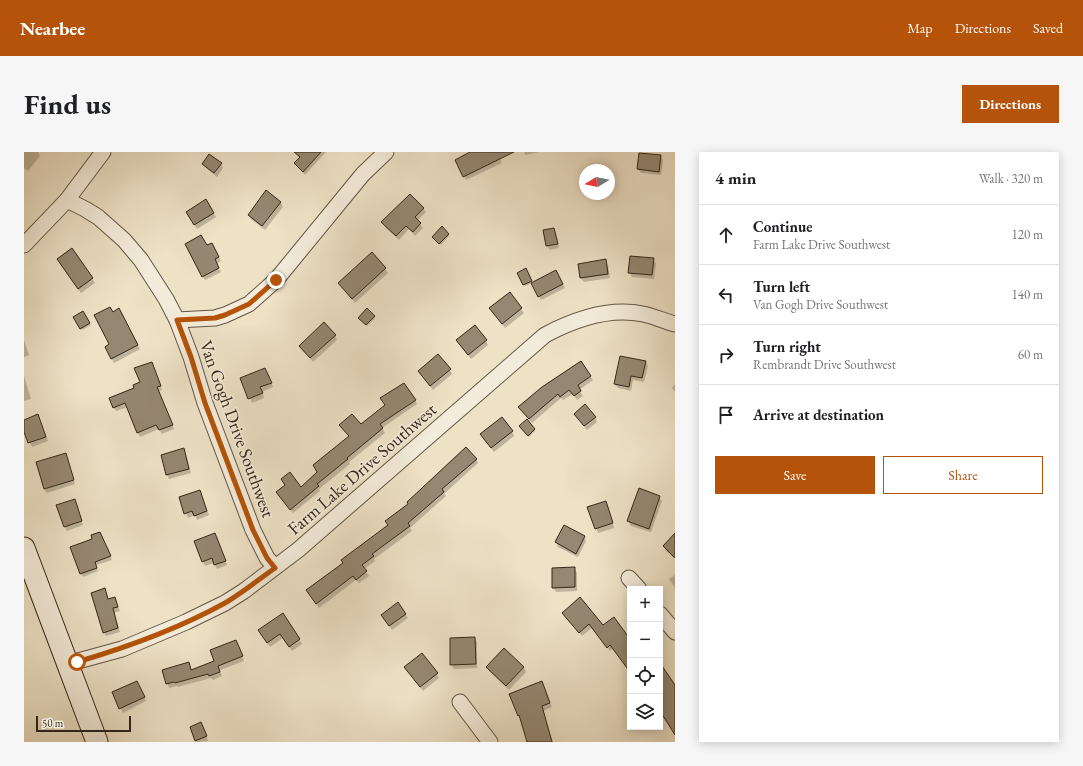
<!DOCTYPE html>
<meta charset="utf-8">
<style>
body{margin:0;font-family:"EB Garamond",serif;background:#f6f6f6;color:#202124}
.controls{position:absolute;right:12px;bottom:12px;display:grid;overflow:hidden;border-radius:0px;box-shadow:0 2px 10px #0003}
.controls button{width:36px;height:36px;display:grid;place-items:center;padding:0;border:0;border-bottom:1px solid #e0e0e0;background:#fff;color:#202124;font:20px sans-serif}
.compass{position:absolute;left:555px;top:12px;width:36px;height:36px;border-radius:50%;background:#fff;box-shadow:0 2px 10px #0003;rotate:260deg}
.scale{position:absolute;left:12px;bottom:10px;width:95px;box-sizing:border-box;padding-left:4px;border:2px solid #352617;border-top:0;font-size:11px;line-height:14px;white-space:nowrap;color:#352617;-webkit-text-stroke:3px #f3ecda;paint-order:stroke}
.stop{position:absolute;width:12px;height:12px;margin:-9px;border:3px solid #b45309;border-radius:50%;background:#fff}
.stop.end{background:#b45309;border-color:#fff;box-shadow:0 1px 4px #0008}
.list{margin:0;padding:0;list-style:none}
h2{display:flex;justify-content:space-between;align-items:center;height:52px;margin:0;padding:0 16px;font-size:17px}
h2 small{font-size:13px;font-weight:400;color:#757577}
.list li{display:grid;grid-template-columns:26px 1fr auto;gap:12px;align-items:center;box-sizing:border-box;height:60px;padding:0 16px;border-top:1px solid #e0e0e0}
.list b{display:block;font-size:15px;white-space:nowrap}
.list p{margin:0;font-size:13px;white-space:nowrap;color:#757577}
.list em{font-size:13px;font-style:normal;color:#757577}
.actions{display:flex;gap:8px;padding:12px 16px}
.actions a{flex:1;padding:9px 0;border:1px solid #b45309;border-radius:0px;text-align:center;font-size:14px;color:#b45309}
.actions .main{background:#b45309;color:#fff}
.icon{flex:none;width:22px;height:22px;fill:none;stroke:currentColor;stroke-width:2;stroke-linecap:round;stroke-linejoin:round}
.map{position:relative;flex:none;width:651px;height:590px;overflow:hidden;border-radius:0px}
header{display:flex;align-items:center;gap:24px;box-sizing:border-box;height:56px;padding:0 20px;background:#b45309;color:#fff}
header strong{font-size:19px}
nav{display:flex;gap:22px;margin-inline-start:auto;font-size:14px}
.intro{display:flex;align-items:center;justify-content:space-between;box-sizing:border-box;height:96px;padding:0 24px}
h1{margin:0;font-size:28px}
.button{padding:10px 18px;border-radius:0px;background:#b45309;color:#fff;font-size:14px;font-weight:700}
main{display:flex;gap:24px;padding:0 24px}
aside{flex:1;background:#fff;border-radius:0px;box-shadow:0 2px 10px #0003}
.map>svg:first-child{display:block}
.shadow{fill:#0003}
.building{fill:#958772;stroke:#352617}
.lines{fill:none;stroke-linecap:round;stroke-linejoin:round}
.street-casing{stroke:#635543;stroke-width:17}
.secondary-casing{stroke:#352617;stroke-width:23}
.street{stroke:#f3ecda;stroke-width:15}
.secondary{stroke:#f3ecda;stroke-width:21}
.route{stroke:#b45309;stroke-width:5}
.labels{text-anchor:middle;stroke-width:3.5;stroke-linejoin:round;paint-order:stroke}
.street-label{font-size:18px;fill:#352617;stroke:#f3ecda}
</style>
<header>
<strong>Nearbee</strong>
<nav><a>Map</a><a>Directions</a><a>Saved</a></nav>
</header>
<div class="intro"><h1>Find us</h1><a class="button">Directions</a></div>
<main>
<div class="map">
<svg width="651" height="590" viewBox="0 0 651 590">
<rect width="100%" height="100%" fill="#ede1c6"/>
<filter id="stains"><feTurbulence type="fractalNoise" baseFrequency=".005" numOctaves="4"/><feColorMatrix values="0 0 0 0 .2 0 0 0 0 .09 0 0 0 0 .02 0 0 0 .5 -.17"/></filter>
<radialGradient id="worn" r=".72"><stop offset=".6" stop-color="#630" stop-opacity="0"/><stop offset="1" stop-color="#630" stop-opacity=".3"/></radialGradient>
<g class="shadow">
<polygon points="0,0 14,0 16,4 4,19 0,16"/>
<polygon points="273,0 302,0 281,23 271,11 276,6 272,1"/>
<polygon points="449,0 473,0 478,11 442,28 440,24"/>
<polygon points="500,0 515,0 501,3"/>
<polygon points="616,2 636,4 639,8 637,23 617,21 614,17"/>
<polygon points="179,12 197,12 199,16 193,25 182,16"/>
<polygon points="243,40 257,51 259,55 241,78 227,67 225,63"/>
<polygon points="182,48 192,65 173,77 163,60"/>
<polygon points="399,56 402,60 393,69 399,76 391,84 385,77 375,88 361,75 359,71"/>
<polygon points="530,77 532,81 535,96 526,98 523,94 520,79"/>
<polygon points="424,82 425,84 417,93 410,86"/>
<polygon points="162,92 183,95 187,92 197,109 192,112 197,120 181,128"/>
<polygon points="48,98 71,131 57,141 36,112"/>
<polygon points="629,107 632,112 630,127 608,125 605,120"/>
<polygon points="582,109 584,113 586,126 560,130 557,126 555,113"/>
<polygon points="361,117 364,121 331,151 315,132"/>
<polygon points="502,118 508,131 532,119 541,136 517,148 508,131 501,134 494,122"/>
<polygon points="466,156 497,157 500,161 481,176"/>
<polygon points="95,158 116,197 90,211 82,195 87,192 88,160"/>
<polygon points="59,160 67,173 58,178 51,165"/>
<polygon points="350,164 351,166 343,174 337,168"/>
<polygon points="311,183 313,188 289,210 276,194"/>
<polygon points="0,188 5,203 0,205"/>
<polygon points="462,189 464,193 447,207 436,193"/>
<polygon points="621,209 624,214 620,230 609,228 607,239 594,236 591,232"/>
<polygon points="128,211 138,238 135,239 150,277 138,282 135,277 116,285 104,255 92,259 90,256 117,231"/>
<polygon points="241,217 249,235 238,240 240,246 228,251 217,227"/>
<polygon points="426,218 428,222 409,238 395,219"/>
<polygon points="0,224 7,247 0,249"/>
<polygon points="566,224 569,228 555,238 559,244 553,248 549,242 539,248 537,246 508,271 498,259"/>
<polygon points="651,232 651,240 648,236"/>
<polygon points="391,248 393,252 358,276 361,281 325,310 326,312 295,337 296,339 269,361 256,344 277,336 294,320 325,285 319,277 337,274"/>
<polygon points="551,262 571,265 573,270 563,278"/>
<polygon points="14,264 24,289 8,295 0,277 0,269"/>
<polygon points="497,276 510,277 511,279 505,285"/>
<polygon points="488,279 490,284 470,300 457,282"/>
<polygon points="159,297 162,302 167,321 145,327 143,323 138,303"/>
<polygon points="41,303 51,332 23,341 20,337"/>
<polygon points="452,307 454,311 420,342 422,344 386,376 388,379 350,407 351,409 340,417 345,424 335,431 332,428 295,456 285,442 320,412"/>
<polygon points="176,339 185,363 173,368 171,363 164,366 156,346"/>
<polygon points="635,345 638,349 627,380 607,374 604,369"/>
<polygon points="53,353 59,373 43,379 41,375"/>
<polygon points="584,354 590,376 574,381 565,355"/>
<polygon points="540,374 560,385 562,389 554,405 534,395 532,390"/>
<polygon points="191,382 203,413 193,417 190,411 181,414 171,390"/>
<polygon points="651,383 651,407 642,399 640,395"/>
<polygon points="82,394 88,408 72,413 74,419 59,425 57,421"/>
<polygon points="550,416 553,421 553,439 532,440 529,435"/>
<polygon points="651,423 651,436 645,427"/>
<polygon points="81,438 85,448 91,447 96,459 90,461 96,480 82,484 80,480"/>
<polygon points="259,462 278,492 268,499 259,486 246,495 238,482"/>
<polygon points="381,462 384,466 368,478 361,467"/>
<polygon points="542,465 579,475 606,489 606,519 589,496 586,499 568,476 558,484"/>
<polygon points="450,486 453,490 453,516 430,517 427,512"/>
<polygon points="214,493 220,509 196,518 198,524 189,528 187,526 154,535 153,534 145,536 139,519 165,511 168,519 191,509"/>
<polygon points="480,497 500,516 502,520 485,538 465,519 463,515"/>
<polygon points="384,519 413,522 415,526 399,539"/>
<polygon points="115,534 122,549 99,561 89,541"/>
<polygon points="520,534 528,555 519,559 529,590 504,590 497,567 487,542"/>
<polygon points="179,575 184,589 173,590 172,589"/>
</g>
<g class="building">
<polygon points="270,0 297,0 279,20 270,11 276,5"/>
<polygon points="446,0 490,0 439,25 431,8"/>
<polygon points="615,1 637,3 635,20 613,17"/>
<polygon points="185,2 198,11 190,21 178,12"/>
<polygon points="242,38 257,50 238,74 224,63"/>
<polygon points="386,42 400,56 391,65 397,71 389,80 382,74 372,84 357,70"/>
<polygon points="182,47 190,61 170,73 162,60"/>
<polygon points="418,74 425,82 415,92 408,85"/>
<polygon points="530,76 534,92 522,94 519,78"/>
<polygon points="177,83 183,93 188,91 195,105 191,107 195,116 178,125 161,92"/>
<polygon points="48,96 69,126 54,137 33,107"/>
<polygon points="348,100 362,116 328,147 314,131"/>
<polygon points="606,104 630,106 628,123 604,121"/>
<polygon points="582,107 584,122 556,126 554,112"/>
<polygon points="502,116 508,129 499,133 493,121"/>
<polygon points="532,118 539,132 514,145 507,131"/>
<polygon points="486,140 498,156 478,172 465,156"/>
<polygon points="86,155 89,160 95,156 114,193 87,207 81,195 85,192 70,163"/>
<polygon points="343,156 351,164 342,173 334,166"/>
<polygon points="59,159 66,171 56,177 49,165"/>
<polygon points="300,170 312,183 286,206 275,194"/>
<polygon points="451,173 463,188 444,203 432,188"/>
<polygon points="414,202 427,217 406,234 394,219"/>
<polygon points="596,204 622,209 618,226 607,224 605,235 590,232"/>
<polygon points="557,209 567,224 554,233 557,239 550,244 545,238 536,245 534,242 505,267 494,255 518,235"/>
<polygon points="128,210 137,234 133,235 149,273 135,278 132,273 113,281 101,251 89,256 85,246 110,236 109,233 116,230 110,216"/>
<polygon points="241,216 248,231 236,235 239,241 224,247 216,226"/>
<polygon points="380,231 392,248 356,272 359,276 323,306 324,307 293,332 295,334 266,358 252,340 261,333 257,327 266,320 277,335 293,320 289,313 325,284 315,273 328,262 337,272 361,253 356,246"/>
<polygon points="561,252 572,265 560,274 550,262"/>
<polygon points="14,262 22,285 4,291 0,280 0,268"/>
<polygon points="478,265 489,279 467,296 456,282"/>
<polygon points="503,267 511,277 504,284 495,274"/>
<polygon points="442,295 453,307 418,337 420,340 384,371 386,374 348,402 350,404 338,413 343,419 332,428 329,424 292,452 282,438 319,411 317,408 364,373 361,369 384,352 383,350"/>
<polygon points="160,296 165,317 142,323 137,303"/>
<polygon points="42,301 50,328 20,337 12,310"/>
<polygon points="615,336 636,344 625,377 603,369"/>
<polygon points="176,338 183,359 170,364 168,359 160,362 155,345"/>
<polygon points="51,347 58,369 40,375 32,353"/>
<polygon points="582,349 589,371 571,377 563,355"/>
<polygon points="540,373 561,384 552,402 531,390"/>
<polygon points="76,380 87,404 71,410 73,416 56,422 46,395 68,387 67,383"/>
<polygon points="191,381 202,409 190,413 188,406 178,410 170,389"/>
<polygon points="651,381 651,406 639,394"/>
<polygon points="551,415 551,435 528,436 528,416"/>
<polygon points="81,436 84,447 91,445 94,455 89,456 94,476 79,481 67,441"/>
<polygon points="556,445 579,473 590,465 606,487 606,520 586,493 583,496 565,472 555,481 538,461"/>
<polygon points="374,450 382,462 365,474 357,463"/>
<polygon points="259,461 276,487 265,495 256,482 243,491 234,478"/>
<polygon points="451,485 452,512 426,513 426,486"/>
<polygon points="212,488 219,504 194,514 196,520 185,524 184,522 151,531 150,530 142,532 138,518 165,510 167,518 190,509 186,498"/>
<polygon points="480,496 500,515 482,534 462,515"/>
<polygon points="398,501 414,521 396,535 380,515"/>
<polygon points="636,511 651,533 651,583 636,559"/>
<polygon points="113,529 121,545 95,557 88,540"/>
<polygon points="518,529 526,551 518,554 528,590 503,590 495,563 494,564 485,542"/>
<polygon points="177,570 183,584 171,589 166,575"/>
</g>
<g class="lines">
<g class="street-casing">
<g id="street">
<polyline points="43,48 61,57 74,65 100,88 117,108 142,147 153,168 167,205 181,251 229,378 243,406 251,415"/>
<polyline points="0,93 43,48 79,0"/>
<polyline points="153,168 191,166 201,163 225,152 252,128 339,22 362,0"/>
<polyline points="605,426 615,437"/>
<polyline points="636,462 651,480"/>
<path d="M 43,512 L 98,497 L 162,470 L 201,451 L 220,439 L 274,398 L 521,183 C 551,167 585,155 619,162 C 629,164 640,169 651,172"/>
<polyline points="436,550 466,590"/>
</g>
</g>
<g class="secondary-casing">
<polyline id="secondary" points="0,396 73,590"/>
</g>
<use href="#street" class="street"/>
<use href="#secondary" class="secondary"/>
</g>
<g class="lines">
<path class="route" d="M 53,510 C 104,495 154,477 201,451 C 218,441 234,428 251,416 L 243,406 L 229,378 L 181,251 L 167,205 L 153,168 L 191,166 L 201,163 L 225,152 L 252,128"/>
</g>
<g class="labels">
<g class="street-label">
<text transform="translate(213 277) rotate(70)" y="6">Van Gogh Drive Southwest</text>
<text transform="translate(338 317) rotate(-41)" y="6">Farm Lake Drive Southwest</text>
</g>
</g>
<rect width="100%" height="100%" filter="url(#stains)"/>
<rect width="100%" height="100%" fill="url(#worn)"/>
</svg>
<div class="controls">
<button>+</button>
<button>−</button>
<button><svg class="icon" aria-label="locate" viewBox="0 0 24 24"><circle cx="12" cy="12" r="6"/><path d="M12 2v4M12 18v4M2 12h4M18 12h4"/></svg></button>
<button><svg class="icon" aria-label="layers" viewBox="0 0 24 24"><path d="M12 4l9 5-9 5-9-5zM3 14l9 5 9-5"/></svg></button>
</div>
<svg class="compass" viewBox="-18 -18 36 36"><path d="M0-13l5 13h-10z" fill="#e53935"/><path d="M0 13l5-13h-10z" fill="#757577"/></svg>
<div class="scale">50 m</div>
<div class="stop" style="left:53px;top:510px"></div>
<div class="stop end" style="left:252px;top:128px"></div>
</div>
<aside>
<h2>4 min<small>Walk · 320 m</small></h2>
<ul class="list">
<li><svg class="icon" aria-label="ahead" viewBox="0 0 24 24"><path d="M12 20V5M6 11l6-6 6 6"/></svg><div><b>Continue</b><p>Farm Lake Drive Southwest</p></div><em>120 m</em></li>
<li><svg class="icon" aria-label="left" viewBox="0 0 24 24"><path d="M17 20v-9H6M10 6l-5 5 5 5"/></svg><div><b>Turn left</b><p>Van Gogh Drive Southwest</p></div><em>140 m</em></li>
<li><svg class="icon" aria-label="right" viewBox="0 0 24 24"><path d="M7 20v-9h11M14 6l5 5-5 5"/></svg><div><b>Turn right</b><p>Rembrandt Drive Southwest</p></div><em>60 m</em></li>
<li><svg class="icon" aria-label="arrive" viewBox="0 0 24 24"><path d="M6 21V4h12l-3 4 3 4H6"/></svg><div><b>Arrive at destination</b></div></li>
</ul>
<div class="actions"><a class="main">Save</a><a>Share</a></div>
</aside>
</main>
